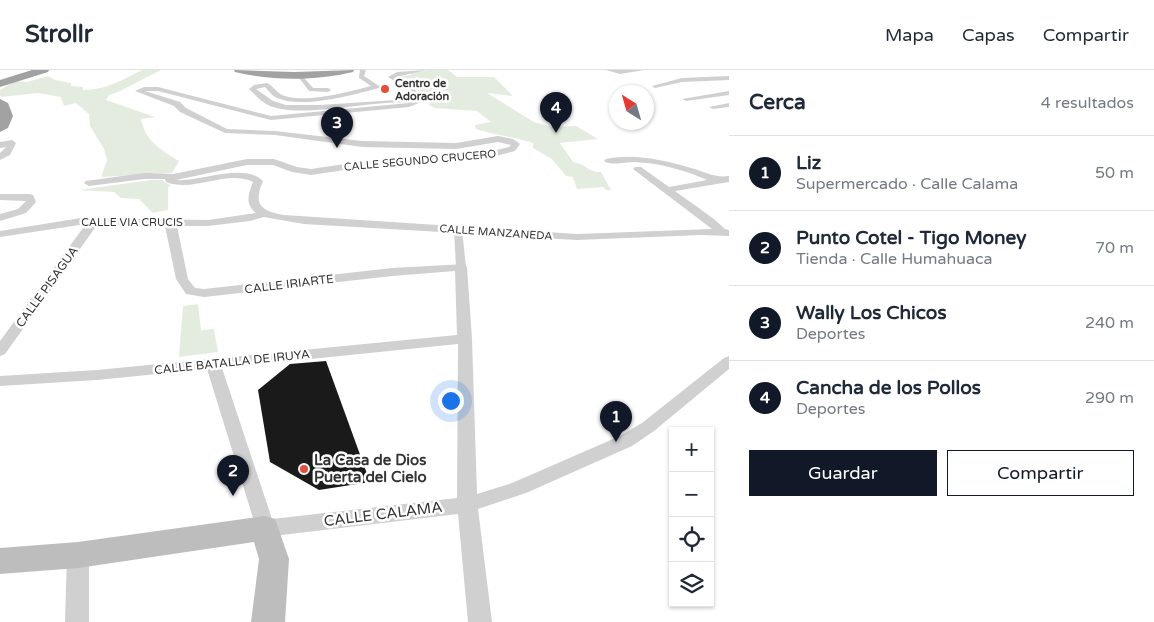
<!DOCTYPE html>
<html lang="es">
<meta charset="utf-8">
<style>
body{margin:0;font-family:"Varela Round",sans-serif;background:#f6f6f7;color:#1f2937}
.controls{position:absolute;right:15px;bottom:15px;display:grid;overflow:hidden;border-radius:0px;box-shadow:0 1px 4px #0004}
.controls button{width:45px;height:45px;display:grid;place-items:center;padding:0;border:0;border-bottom:1px solid #e0e1e3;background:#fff;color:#1f2937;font:25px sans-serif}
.compass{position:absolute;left:609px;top:15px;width:45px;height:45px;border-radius:50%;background:#fff;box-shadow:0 1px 4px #0004;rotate:323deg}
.you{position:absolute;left:450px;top:330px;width:18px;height:18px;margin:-12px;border:4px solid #fff;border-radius:50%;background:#1a73e8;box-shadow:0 0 0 8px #1a73e833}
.badge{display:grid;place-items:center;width:32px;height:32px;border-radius:50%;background:#111827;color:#fff;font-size:16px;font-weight:700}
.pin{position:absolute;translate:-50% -41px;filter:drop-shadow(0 1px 2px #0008)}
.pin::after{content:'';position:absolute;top:26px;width:18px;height:15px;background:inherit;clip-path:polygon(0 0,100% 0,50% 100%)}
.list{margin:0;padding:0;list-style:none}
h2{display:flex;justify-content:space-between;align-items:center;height:65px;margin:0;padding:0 20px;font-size:21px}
h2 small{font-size:16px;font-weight:400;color:#747a83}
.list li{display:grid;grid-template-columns:32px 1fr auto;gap:15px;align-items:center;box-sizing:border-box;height:75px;padding:0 20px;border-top:1px solid #e0e1e3}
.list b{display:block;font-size:19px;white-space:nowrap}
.list p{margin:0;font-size:16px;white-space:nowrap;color:#747a83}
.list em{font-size:16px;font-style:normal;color:#747a83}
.actions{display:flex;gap:10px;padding:15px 20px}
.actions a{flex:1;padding:11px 0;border:1px solid #111827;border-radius:0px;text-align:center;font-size:18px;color:#111827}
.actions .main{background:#111827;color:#fff}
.icon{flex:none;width:28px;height:28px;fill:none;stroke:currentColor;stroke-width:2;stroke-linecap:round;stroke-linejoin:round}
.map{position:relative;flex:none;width:729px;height:552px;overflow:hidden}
header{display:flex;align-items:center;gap:30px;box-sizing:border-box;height:70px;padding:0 25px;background:#fff;border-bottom:1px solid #e0e1e3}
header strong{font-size:24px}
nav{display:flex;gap:28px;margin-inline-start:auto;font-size:18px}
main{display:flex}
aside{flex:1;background:#fff}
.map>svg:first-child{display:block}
.green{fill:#e4ecdf}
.building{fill:#1a1a1a}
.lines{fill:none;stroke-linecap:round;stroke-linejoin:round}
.pedestrian{fill:#d0d0d0;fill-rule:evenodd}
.minor{fill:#d0d0d0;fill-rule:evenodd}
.secondary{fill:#bdbdbd;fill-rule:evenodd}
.trunk{fill:#a2a2a2;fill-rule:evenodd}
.poi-dot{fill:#e44e3b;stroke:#fff;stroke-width:2}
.labels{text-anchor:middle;stroke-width:5;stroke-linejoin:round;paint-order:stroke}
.far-poi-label{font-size:11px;font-weight:bold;fill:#333;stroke:#fff;text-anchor:start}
.far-street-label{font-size:11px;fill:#333;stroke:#fff}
.street-label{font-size:12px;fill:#333;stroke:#fff}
.near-poi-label{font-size:15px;font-weight:bold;fill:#333;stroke:#fff;text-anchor:start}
.near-street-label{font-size:15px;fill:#333;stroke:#fff}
</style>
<header>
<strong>Strollr</strong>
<nav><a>Mapa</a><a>Capas</a><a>Compartir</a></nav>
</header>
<main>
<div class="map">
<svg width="729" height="552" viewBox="0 0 729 552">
<rect width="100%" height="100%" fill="#fff"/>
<g class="green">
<path d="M 142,0 L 161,0 L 118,22 L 109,25 L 106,30 L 155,47 L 141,49 C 145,71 161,80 179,91 L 172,103 L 101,107 L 107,90 L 104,79 L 90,56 L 89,44 L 76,33 L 64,36 L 61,27 L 38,23 L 1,27 L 0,25 L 0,20 L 15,11 L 27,12 L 48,6 L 55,10 L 71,13 L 71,16 L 83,17 L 83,20 C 106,20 122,10 142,0 Z"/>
<path d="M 429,0 L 448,0 L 457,7 L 494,7 L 513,26 L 487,23 L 534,52 L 552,57 L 576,56 L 598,69 L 560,73 L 573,92 C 584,93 590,103 601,102 L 611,120 L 606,120 L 603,117 L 577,119 L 573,107 L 566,106 L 552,89 L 533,78 L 533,73 C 514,67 495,65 476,59 L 475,55 L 491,52 L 477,41 L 435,38 L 429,35 L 431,29 L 400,8 L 402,6 L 411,5 L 411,2 Z"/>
<polygon points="151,110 162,110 171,116 168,117 168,140 153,143 139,129 121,128 114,122 79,120"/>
<polygon points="198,234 201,260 214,259 218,282 179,287 183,236"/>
</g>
<polygon class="building" points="326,291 370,412 319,420 270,392 258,320 290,294"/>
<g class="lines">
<polygon class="pedestrian" points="458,157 462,160 466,197 461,200 456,197 454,160"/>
<g class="minor">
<path d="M 360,0 L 366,0 L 364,6 L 379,16 L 379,18 C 353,25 303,39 277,28 C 272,26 269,21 265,17 L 256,19 L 273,31 L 286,35 L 320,35 L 411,29 L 413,27 L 410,21 L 388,7 L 397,2 L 426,0 L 396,7 L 415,19 L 421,32 L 409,37 L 271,50 L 158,21 L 145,21 L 180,32 L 186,38 L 227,59 L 275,61 L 362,71 L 456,73 L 498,66 L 513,69 L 520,74 L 515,81 L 492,87 L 358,98 L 311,105 L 292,102 L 273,95 L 247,95 L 176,110 C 201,112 243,92 263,111 C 253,134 260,141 284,145 L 577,164 L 712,159 L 633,99 L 635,97 L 641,97 L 669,117 L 707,110 C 685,100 659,93 635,92 C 626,92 611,96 604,91 L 606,89 C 634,83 664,90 691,98 C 705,102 715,108 729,106 L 729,112 L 675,121 L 714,149 L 725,159 L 729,160 L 729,166 L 701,165 L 577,170 L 304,154 L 264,147 L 250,151 L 208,156 L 177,156 L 188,209 L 195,218 L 204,219 L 392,198 L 465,194 L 467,197 L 472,269 L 477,424 L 512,413 L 620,366 L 642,353 L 724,288 L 729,286 L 729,299 L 654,361 L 632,376 L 526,423 L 478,439 L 492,552 L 468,552 L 458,444 L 265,467 L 258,464 L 207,299 L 97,310 L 0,316 L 0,306 L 97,300 L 457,265 L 455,201 L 392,206 L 204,227 L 186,224 L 176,209 L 165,156 L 97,155 L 5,284 L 0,286 L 0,271 L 86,154 L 0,167 L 0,161 L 81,148 L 208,150 L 256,143 C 245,134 248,124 253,112 C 227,99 194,123 166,112 L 165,109 L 144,109 L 89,116 L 84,113 L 86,111 L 144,103 L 173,104 L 247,89 L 274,89 L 297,97 L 311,99 L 358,92 L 492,81 L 509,77 L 511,75 L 498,72 L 456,79 L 362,77 L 275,65 L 225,63 L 180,42 L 174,36 L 135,21 L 144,17 L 158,17 L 271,46 L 409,33 C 373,29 296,51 266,34 C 260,30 254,24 249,19 L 254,15 L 267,13 C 273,16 276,22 282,25 C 304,34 349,22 371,16 L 359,8 ZM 458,274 L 457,428 L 272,449 L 222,298 Z"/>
<polygon points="606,0 644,0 620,4"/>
<polygon points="300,3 313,18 328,18 331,20 328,22 309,21 297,5"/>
<polygon points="729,6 729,10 682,12 655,18 652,16 682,8"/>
<polygon points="729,21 729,25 686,31 682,29"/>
<polygon points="729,33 729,37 713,39 709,37"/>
<polygon points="12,70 16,73 10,85 0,90 0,83 6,77 0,78 0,72"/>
<polygon points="0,124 29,124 33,125 36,132 26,143 0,151 0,144 18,139 26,131 0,130"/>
<polygon points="78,476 86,478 89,485 89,552 65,552 67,485 70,478"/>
</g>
<polygon class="secondary" points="265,446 275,449 289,489 285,552 251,552 259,489 254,472 78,498 0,504 0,478 78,472"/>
<g class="trunk">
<polygon points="32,0 49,0 48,2 0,17 0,10"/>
<path d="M 234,0 L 294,2 L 354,0 L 353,2 C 316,11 272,11 235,2 Z"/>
<polygon points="0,29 8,33 13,46 8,58 0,62"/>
</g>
</g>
<g class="poi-dot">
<circle cx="385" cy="19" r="5"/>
<circle cx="304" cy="399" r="5"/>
</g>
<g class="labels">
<g class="far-poi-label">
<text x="395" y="17">Centro de<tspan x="395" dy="13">Adoración</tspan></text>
</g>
<g class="far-street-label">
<text transform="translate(420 90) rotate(-5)" y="4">CALLE SEGUNDO CRUCERO</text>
<text x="132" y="156">CALLE VIA CRUCIS</text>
<text transform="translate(496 162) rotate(4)" y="4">CALLE MANZANEDA</text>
</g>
<g class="street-label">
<text transform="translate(289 214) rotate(-7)" y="4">CALLE IRIARTE</text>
<text transform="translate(47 217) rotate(-54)" y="4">CALLE PISAGUA</text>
<text transform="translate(232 292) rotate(-6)" y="4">CALLE BATALLA DE IRUYA</text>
</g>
<g class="near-poi-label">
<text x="314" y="395">La Casa de Dios<tspan x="314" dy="17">Puerta del Cielo</tspan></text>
</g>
<g class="near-street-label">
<text transform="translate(383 444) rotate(-7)" y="5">CALLE CALAMA</text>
</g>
</g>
</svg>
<div class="controls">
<button>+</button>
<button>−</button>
<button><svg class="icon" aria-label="locate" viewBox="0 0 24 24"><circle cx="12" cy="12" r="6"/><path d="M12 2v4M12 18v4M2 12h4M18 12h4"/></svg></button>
<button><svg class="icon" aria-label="layers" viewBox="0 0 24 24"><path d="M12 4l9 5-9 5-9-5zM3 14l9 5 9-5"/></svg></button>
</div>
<svg class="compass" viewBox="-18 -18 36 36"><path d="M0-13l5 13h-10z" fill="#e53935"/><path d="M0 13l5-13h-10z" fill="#747a83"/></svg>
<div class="you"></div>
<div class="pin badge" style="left:616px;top:372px">1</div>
<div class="pin badge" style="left:233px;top:426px">2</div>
<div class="pin badge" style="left:337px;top:78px">3</div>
<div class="pin badge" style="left:556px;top:63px">4</div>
</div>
<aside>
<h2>Cerca<small>4 resultados</small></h2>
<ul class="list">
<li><span class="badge">1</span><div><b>Liz</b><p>Supermercado · Calle Calama</p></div><em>50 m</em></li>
<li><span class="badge">2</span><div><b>Punto Cotel - Tigo Money</b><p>Tienda · Calle Humahuaca</p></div><em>70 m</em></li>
<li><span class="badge">3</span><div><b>Wally Los Chicos</b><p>Deportes</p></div><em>240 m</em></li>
<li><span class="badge">4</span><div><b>Cancha de los Pollos</b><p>Deportes</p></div><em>290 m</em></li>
</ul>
<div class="actions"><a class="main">Guardar</a><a>Compartir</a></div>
</aside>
</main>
